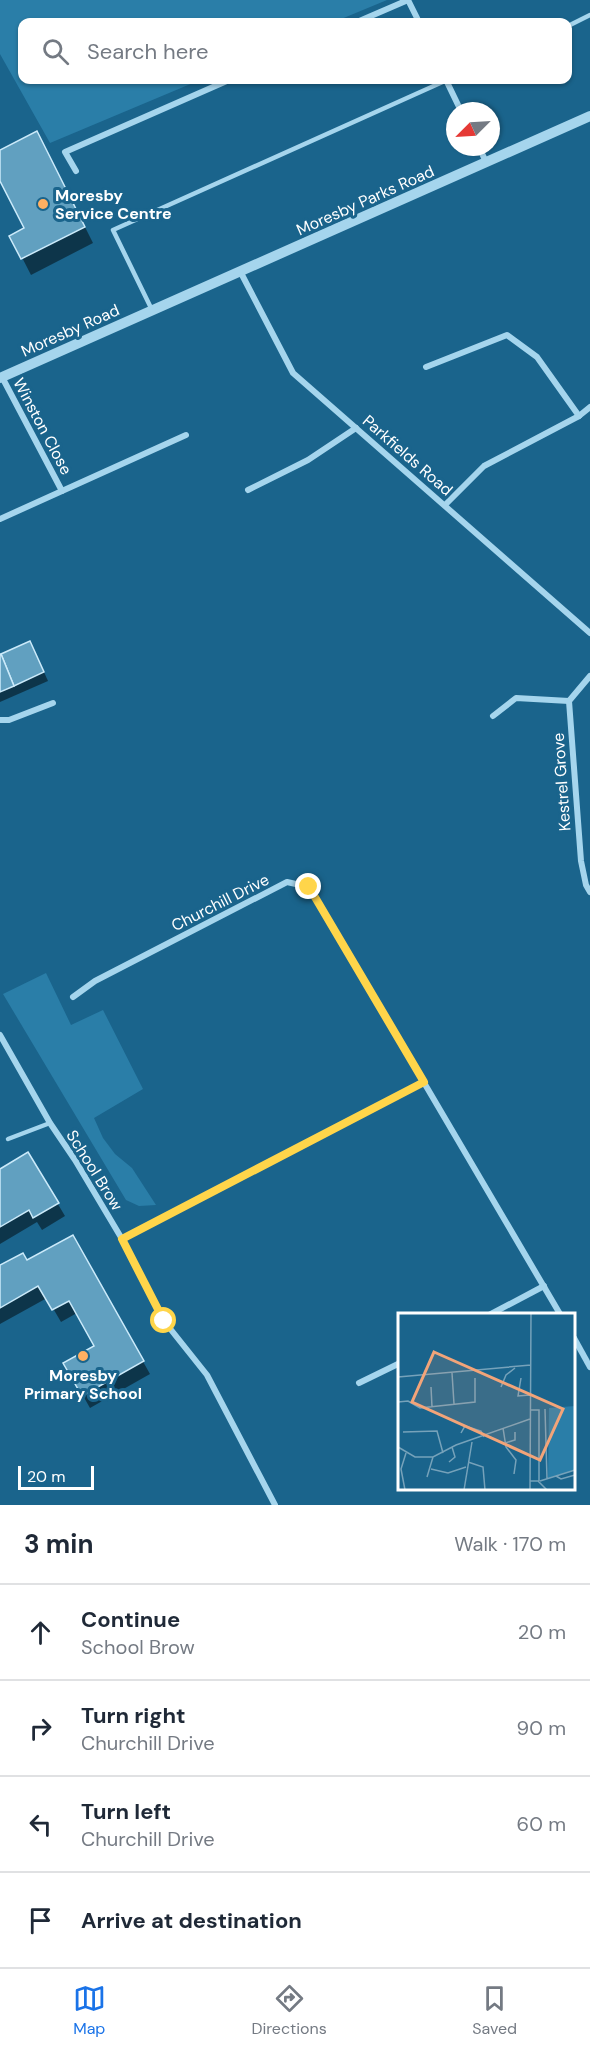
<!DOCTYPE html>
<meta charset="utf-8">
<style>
body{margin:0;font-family:"DM Sans",sans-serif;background:#f2f2f3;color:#1f2937}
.compass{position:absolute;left:446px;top:102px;width:54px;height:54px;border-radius:50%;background:#fff;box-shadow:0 2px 4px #0004;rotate:246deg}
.scale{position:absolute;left:18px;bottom:15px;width:76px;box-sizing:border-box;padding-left:6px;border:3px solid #fff;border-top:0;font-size:16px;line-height:21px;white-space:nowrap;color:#fff;-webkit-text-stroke:4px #1a648c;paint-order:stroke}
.stop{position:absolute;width:18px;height:18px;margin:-14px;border:4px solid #ffd54a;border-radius:50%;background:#fff}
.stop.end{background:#ffd54a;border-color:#fff;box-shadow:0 2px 6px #0008}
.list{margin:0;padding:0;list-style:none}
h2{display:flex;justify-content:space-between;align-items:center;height:78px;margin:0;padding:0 24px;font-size:26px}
h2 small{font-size:20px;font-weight:400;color:#747a83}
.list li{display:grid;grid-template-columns:39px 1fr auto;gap:18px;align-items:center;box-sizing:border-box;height:96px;padding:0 24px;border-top:2px solid #e0e1e3}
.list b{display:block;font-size:22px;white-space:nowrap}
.list p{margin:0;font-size:20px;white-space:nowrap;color:#747a83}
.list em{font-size:20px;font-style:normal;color:#747a83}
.icon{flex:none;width:33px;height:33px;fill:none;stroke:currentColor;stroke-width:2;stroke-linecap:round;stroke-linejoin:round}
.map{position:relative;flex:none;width:590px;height:1505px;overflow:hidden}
.search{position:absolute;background:#fff;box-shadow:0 2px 4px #0004;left:18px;right:18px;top:18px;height:66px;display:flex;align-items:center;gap:15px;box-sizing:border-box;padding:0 21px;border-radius:12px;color:#747a83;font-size:22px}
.sheet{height:462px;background:#fff}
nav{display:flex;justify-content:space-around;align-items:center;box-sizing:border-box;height:84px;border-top:2px solid #e0e1e3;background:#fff;font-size:16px;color:#747a83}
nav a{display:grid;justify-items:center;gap:3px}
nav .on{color:#1a73e8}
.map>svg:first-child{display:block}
.green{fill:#2a7ea8}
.shadow{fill:#0007}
.building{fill:#61a0c0;stroke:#cbeafa;stroke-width:1.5}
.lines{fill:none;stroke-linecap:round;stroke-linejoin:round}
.service{stroke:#a5d5ed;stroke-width:4.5}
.minor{stroke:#a5d5ed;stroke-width:6}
.tertiary{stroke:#a5d5ed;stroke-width:10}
.route{stroke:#ffd54a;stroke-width:8}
.poi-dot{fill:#ffb062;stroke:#1a648c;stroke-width:2}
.labels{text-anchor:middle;stroke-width:6;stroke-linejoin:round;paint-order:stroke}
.poi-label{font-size:16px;font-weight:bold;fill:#fff;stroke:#1a648c;text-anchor:start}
.street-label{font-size:16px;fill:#fff;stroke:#1a648c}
.inset-road{fill:none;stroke:#76a2ba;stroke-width:1.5}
.view{fill:#f2a479;fill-opacity:0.15;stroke:#f2a479;stroke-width:3}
.inset-edge{fill:none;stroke:#fff;stroke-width:3}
</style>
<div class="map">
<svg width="590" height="1505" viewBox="0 0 590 1505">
<rect width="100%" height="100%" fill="#1a648c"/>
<g class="green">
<polygon points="0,0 387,0 334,22 22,22 22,80 200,80 50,143 0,54"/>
<polygon points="46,973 71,1025 103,1010 143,1089 94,1118 103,1138 115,1154 132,1168 156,1205 139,1206 126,1200 3,994"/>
</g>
<g class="shadow">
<polygon points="46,149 93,243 31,275 11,236 26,229 0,178 0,152"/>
<polygon points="35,652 48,681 0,702 0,656"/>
<polygon points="28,1154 65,1216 42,1230 37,1222 0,1244 0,1171"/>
<polygon points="73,1237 150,1374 90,1408 65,1364 96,1347 77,1313 61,1322 47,1298 0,1324 0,1267 27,1262"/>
</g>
<g class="building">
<polygon points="37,131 85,227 21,259 9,236 24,228 0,181 0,150"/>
<polygon points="30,641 44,672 14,686 1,654"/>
<polygon points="1,654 14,686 0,692 0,655"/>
<polygon points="28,1152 59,1203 33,1218 29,1210 0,1227 0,1169"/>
<polygon points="73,1235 144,1361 82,1396 63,1363 94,1346 69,1301 52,1310 38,1286 0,1308 0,1265 23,1253 27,1260"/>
</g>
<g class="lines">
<g class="service">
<polyline points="568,26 590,15"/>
<polyline points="152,310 113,230 447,80"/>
<polyline points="8,1139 50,1123"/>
</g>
<g class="minor">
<polyline points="408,0 419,22"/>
<polyline points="357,22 408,0"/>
<polyline points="446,80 461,111"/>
<polyline points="479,147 486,162"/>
<polyline points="76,171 65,152 229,80"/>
<polyline points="240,271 293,373 590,633"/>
<polyline points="426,367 507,335 537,357 579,416"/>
<polyline points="248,490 308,460 356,428"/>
<polyline points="62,491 186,435"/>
<polyline points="445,505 484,466 579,416 590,407"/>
<polyline points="0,519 62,491 2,377"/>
<polyline points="590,676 569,701 581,861 586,885 590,892"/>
<polyline points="493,716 516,698 569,701"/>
<polyline points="0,720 9,720 53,703"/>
<polyline points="73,997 95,981 287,882 309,887 560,1314"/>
<polyline points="0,1035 50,1123 75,1160 122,1239 164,1321 207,1375 275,1505"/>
<polyline points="122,1239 424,1082"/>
<polyline points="491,1314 544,1286"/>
<polyline points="574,1338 590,1367"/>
<polyline points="359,1383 400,1363"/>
</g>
<polyline class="tertiary" points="0,378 590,116"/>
</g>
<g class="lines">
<polyline class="route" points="164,1321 122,1239 424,1082 309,887"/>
</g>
<g class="poi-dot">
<circle cx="43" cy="204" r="6"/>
<circle cx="83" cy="1356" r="6"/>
</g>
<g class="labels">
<g class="poi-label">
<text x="55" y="201">Moresby<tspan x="55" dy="18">Service Centre</tspan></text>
<text x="83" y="1381" text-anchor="middle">Moresby<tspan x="83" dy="18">Primary School</tspan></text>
</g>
<g class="street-label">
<text transform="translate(365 200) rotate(-24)" y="6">Moresby Parks Road</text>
<text transform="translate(70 330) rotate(-24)" y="6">Moresby Road</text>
<text transform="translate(43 426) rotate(62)" y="6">Winston Close</text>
<text transform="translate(408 455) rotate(41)" y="6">Parkfields Road</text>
<text transform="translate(561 782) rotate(-94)" y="6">Kestrel Grove</text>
<text transform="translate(220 902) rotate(-27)" y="6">Churchill Drive</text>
<text transform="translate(95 1170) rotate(58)" y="6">School Brow</text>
</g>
</g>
<g transform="translate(398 1313)">
<rect width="177" height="177" fill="#1a648c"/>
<path d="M 177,93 L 177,157 L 150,165 L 151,95 Z" fill="#2a7ea8"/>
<path class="inset-road" d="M 54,60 L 56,91M 0,64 L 133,52M 123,65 L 120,83 L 132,82M 33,74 L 34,94M 103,74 L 108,62 L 117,55M 0,89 L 10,88 L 22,95 L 77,89 L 77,65M 147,96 L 149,166M 132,97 L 141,97 L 141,168M 105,115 L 108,134 L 118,147 L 116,161M 5,119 L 39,118 L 45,140M 63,120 L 67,113 L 83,118 L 86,124M 107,130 L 117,127 L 117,119M 0,134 L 17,144 L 35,144 L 58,132 L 132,106M 51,149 L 57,144 L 54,134M 70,149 L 85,154 L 87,177M 33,156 L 50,160 L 68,154M 158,163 L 163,166 L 177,162M 29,164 L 35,144M 132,168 L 140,168 L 149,177M 142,168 L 177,157M 7,177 L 3,156 L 8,140M 66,177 L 74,129M 132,177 L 133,0"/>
<path class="view" d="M 36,39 L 165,96 L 142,147 L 14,89 Z"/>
<rect width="177" height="177" class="inset-edge"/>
</g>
</svg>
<svg class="compass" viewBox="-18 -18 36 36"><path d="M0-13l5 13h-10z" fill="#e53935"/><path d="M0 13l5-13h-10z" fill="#747a83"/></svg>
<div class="scale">20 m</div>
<div class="stop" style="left:164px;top:1321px"></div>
<div class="stop end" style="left:309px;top:887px"></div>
<div class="search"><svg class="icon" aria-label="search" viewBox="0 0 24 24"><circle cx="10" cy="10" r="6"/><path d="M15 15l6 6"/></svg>Search here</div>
</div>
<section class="sheet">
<h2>3 min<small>Walk · 170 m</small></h2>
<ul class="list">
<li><svg class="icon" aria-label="ahead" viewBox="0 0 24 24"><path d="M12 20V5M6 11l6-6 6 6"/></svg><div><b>Continue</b><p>School Brow</p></div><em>20 m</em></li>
<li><svg class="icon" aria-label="right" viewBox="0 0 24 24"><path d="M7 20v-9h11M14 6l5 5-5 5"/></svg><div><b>Turn right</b><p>Churchill Drive</p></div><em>90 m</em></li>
<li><svg class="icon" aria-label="left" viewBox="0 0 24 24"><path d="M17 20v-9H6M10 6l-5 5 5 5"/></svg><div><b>Turn left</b><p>Churchill Drive</p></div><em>60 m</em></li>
<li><svg class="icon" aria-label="arrive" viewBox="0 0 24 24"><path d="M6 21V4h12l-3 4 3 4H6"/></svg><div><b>Arrive at destination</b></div></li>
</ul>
</section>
<nav>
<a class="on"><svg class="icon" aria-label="map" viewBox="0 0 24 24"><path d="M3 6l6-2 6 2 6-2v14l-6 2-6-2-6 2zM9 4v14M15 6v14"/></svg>Map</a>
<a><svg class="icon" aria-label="directions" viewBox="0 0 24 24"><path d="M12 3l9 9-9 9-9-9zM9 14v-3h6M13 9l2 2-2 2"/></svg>Directions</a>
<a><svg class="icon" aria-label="saved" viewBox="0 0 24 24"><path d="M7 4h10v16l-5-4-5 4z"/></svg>Saved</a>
</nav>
